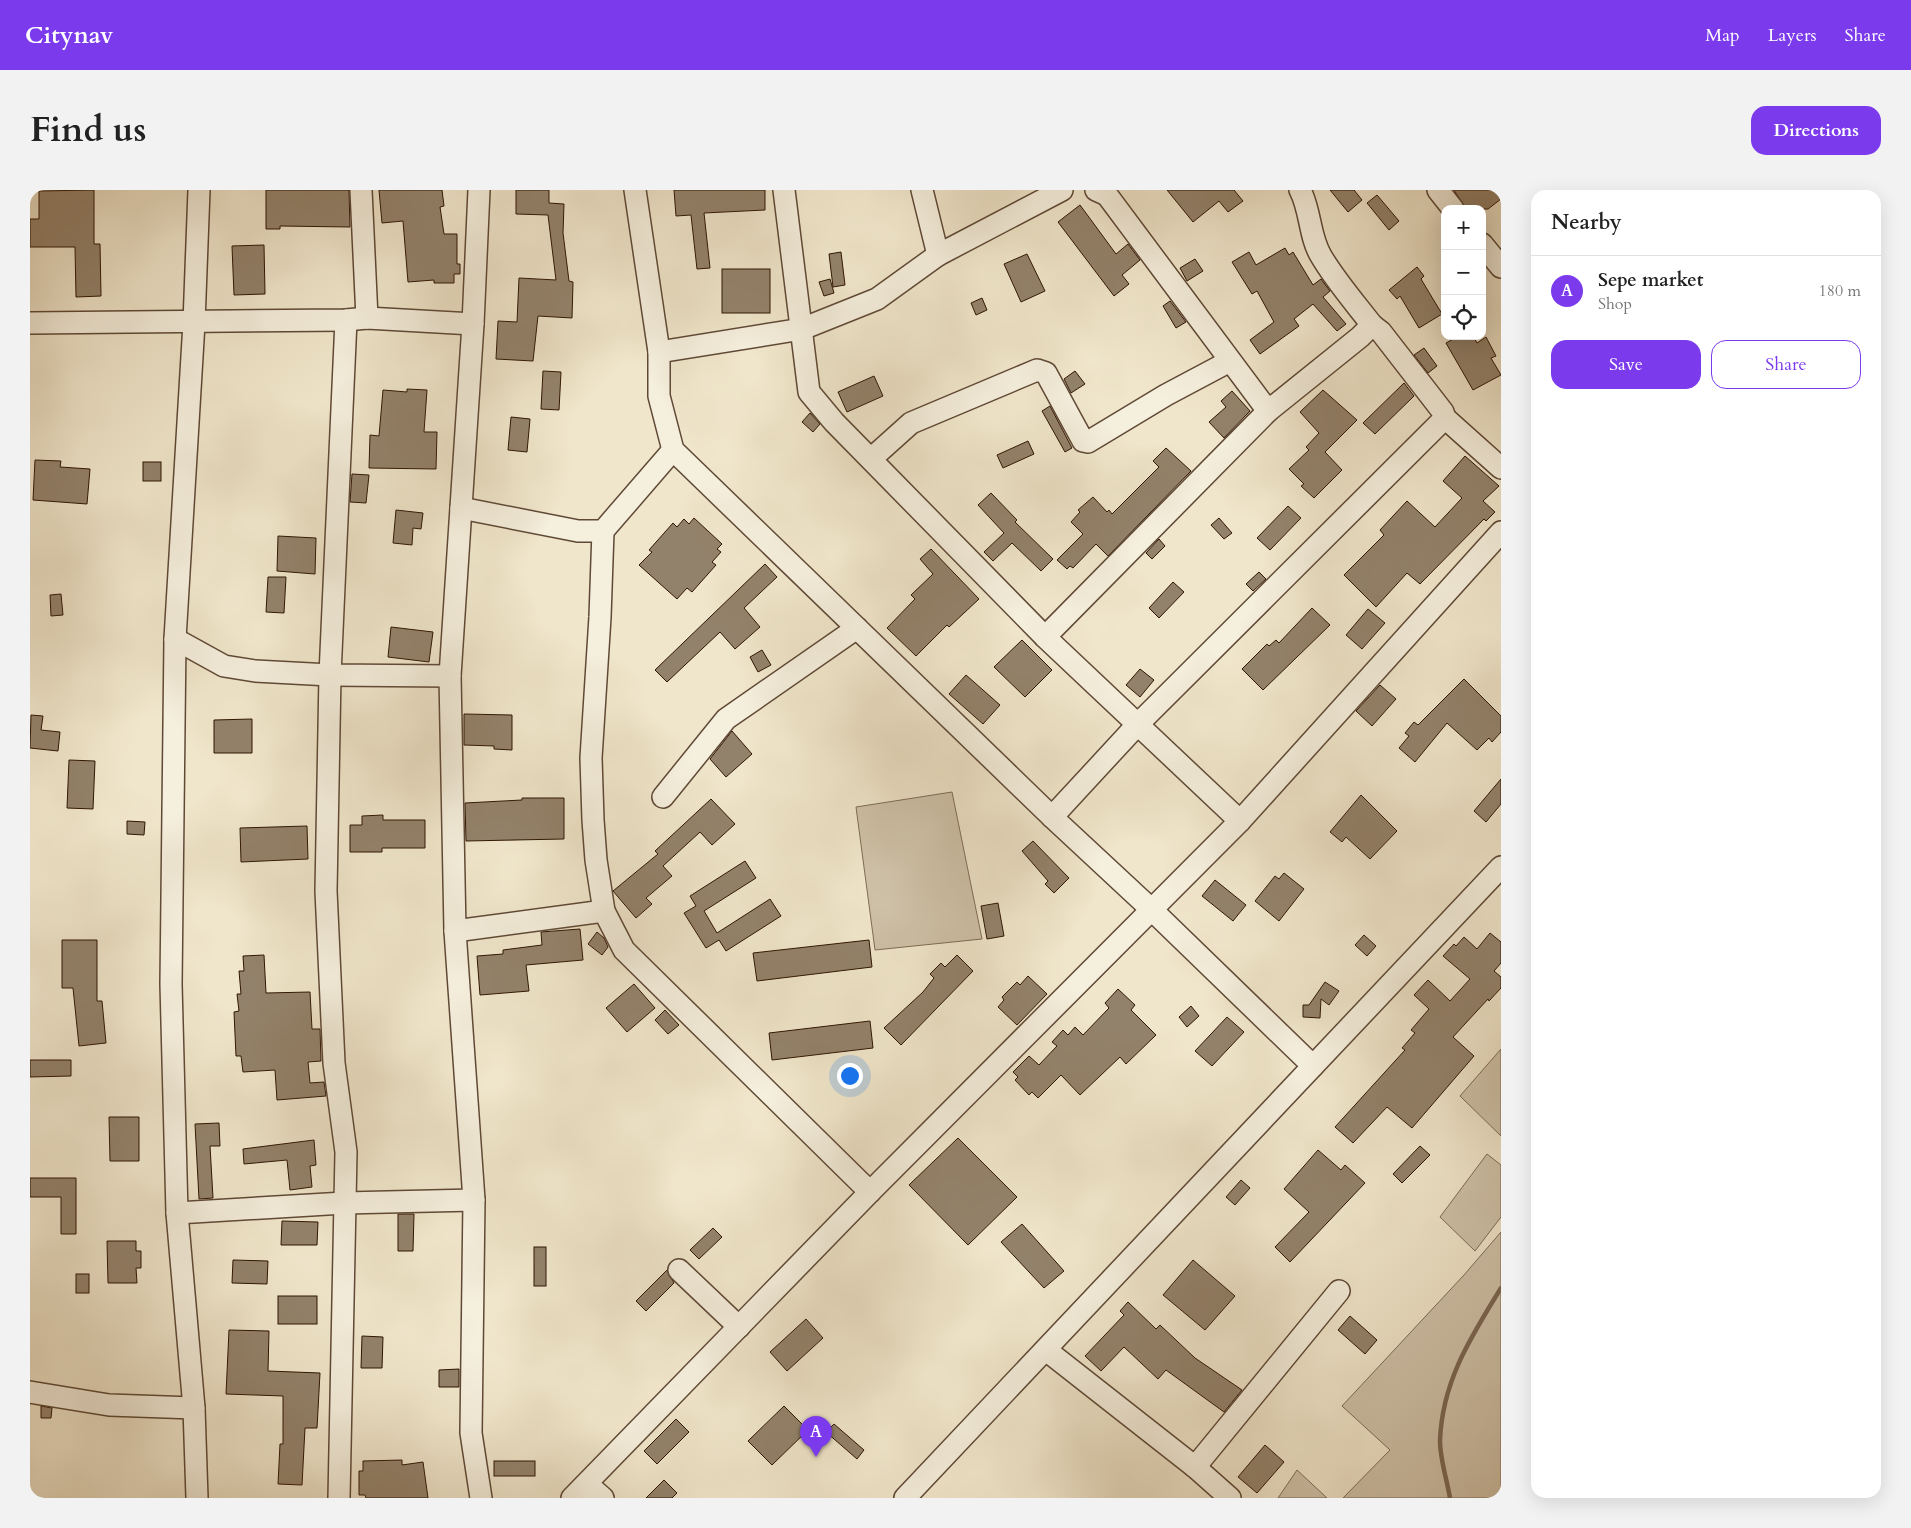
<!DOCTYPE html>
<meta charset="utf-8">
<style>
body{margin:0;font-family:Cardo,serif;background:#f2f2f2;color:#222}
.controls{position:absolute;right:15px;top:15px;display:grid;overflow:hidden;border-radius:10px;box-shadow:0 5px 20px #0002}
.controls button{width:45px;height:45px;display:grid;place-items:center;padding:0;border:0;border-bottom:1px solid #e0e0e0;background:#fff;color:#222;font:25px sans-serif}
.you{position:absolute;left:819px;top:885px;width:18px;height:18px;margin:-12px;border:4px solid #fff;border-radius:50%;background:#1a73e8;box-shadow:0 0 0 8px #1a73e833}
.badge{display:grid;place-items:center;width:32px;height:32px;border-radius:50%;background:#7c3aed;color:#fff;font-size:16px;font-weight:700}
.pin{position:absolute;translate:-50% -41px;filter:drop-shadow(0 1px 2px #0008)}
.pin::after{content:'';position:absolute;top:26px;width:18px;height:15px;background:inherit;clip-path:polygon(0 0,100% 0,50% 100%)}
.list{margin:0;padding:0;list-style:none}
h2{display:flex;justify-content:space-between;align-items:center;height:65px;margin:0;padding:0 20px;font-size:21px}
h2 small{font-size:16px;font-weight:400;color:#767676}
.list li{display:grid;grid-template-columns:32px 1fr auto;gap:15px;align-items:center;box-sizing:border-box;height:70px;padding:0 20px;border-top:1px solid #e0e0e0}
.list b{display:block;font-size:19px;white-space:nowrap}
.list p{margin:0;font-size:16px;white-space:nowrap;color:#767676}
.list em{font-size:16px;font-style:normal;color:#767676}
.actions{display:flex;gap:10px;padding:15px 20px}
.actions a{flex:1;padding:11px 0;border:1px solid #7c3aed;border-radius:15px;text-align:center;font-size:18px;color:#7c3aed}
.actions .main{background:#7c3aed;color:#fff}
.icon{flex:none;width:28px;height:28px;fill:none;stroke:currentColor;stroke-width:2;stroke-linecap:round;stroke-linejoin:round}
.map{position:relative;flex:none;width:1471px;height:1308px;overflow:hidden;border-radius:15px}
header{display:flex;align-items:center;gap:30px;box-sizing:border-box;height:70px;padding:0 25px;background:#7c3aed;color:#fff}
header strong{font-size:24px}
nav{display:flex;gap:28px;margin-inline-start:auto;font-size:18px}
.intro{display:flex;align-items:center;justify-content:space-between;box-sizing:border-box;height:120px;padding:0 30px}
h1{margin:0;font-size:35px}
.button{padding:12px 22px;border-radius:15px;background:#7c3aed;color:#fff;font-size:18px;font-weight:700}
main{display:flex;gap:30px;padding:0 30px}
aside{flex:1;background:#fff;border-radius:15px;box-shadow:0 5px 20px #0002}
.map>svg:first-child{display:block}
.green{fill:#cfc2a9;stroke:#7f6c56}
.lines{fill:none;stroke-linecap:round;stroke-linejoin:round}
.stream{stroke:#7b6853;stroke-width:4.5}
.building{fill:#93826b;stroke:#2f1504}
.minor-casing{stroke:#5f4936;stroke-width:24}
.minor{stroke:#f5efdd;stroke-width:21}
</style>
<header>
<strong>Citynav</strong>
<nav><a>Map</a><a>Layers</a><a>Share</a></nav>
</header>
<div class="intro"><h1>Find us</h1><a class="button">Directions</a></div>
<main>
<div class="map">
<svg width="1471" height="1308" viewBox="0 0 1471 1308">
<rect width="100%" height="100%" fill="#f0e6cb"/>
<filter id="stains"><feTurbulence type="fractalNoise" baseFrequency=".004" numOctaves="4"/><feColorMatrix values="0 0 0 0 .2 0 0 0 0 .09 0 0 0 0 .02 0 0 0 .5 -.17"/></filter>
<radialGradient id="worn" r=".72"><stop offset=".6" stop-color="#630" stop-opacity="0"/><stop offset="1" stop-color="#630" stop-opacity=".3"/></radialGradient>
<g class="green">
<polygon points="922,602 952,749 845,760 826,617"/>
<polygon points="1471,859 1471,946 1430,906"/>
<polygon points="1457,964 1471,975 1471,1027 1445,1061 1410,1027"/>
<polygon points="1471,1042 1471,1308 1313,1308 1360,1260 1312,1216 1434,1085"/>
<polygon points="1267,1280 1297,1308 1248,1308"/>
</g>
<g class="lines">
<path class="stream" d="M 1420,1308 C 1417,1290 1410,1269 1410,1251 C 1412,1191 1441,1147 1471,1098"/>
</g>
<g class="building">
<polygon points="64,0 64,54 70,54 71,106 46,107 45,57 0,57 0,29 9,29 9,1"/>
<polygon points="236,0 319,0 320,37 250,36 250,39 236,39"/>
<polygon points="349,0 412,0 414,16 410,17 414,44 427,44 427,74 430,74 430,84 424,84 424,93 404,93 404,90 378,92 373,31 352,33"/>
<polygon points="486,0 519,0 519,13 534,14 533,43 539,91 543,92 542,128 508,126 503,171 466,169 468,131 487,132 489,88 526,90 518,25 486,24"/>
<polygon points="644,0 735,0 735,20 674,23 680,78 667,79 661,25 646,26"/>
<polygon points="1137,0 1204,0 1213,11 1198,22 1189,11 1163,32"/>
<polygon points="1300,0 1324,0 1332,10 1318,22"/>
<polygon points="1424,0 1471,0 1471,9 1458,19 1436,19"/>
<polygon points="1347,5 1369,31 1359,40 1337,13"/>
<polygon points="1050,15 1086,64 1098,54 1110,70 1092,85 1099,94 1084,106 1028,32"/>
<polygon points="234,55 235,104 204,105 202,56"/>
<polygon points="1255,58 1259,65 1263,62 1283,95 1291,89 1300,101 1293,107 1316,134 1307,141 1283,114 1264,129 1269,136 1230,164 1220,150 1244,132 1227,101 1222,104 1202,72 1219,62 1226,75"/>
<polygon points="811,62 815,95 803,97 799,64"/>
<polygon points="997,64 1015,101 991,112 974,74"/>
<polygon points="1165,69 1173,81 1157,91 1150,78"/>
<polygon points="1387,77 1394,86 1391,89 1412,124 1389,138 1370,106 1367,109 1359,100"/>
<rect x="692" y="79" width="48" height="44"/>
<polygon points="800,89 804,103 794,106 789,92"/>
<polygon points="952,108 957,120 946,125 941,113"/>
<polygon points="1140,111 1156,132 1146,138 1133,116"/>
<polygon points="1429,146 1443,146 1447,153 1456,147 1466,166 1461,168 1471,185 1443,200 1416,153"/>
<polygon points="1394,158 1407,176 1398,183 1384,165"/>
<polygon points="513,181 531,182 529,220 511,219"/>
<polygon points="1045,181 1055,194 1041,203 1034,189"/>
<polygon points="844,186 853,206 817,222 808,202"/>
<polygon points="1374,193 1384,206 1345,244 1333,233"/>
<polygon points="377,199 397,200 394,242 407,242 406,279 339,278 340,245 349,246 353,200 377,202"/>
<polygon points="1293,200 1327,230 1295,262 1312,280 1284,308 1271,296 1274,294 1259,279 1279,260 1276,257 1289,243 1270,222"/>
<polygon points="1202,201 1220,221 1194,248 1179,232 1196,217 1191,211"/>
<polygon points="1020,216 1042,258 1035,262 1012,221"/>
<polygon points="780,223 790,234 783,242 772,232"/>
<polygon points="481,227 500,229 497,262 478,260"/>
<polygon points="998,251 1004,264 973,278 967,265"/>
<polygon points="1136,258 1161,281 1078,366 1066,354 1043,378 1040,376 1037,379 1027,370 1053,344 1041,332 1050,322 1048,320 1063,307 1077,322 1079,320 1082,324 1129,277 1123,271"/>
<polygon points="1435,266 1469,296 1453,311 1465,322 1456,331 1454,329 1390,394 1377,383 1346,417 1314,385 1354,345 1350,340 1377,311 1405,337 1432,308 1413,291"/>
<polygon points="5,270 31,271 30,277 60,279 57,314 3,310"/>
<rect x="113" y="272" width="18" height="19"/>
<polygon points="322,284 339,285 336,313 320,312"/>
<polygon points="961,303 987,330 985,332 1023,369 1011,381 982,353 963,371 954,362 974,343 948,315"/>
<polygon points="1258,316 1271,328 1240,360 1227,348"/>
<polygon points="366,320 393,323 391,339 383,338 382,355 363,353"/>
<polygon points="664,328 692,354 687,359 691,362 682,372 686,375 662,402 657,398 647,409 609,375 622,362 619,360 643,333 647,337 654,329 659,334"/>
<polygon points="1189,328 1202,343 1194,349 1181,335"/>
<polygon points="248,346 286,348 285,384 247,381"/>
<polygon points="1129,349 1135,356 1122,369 1116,363"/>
<polygon points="901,359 949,409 919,437 917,435 886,466 857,438 885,409 881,405 903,384 890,369"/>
<polygon points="735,374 747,387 714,418 730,437 705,459 690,442 637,492 625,480"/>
<polygon points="1229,382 1236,389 1223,401 1216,394"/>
<polygon points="238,387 256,387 254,423 236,422"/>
<polygon points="1143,392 1154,402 1129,428 1119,418"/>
<polygon points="31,404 33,425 21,426 20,405"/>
<polygon points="1282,418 1300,435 1233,500 1212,479 1237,454 1239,456 1246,450 1249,453"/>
<polygon points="1338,419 1355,433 1332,459 1316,445"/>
<polygon points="361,437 403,442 399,472 358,467"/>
<polygon points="992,450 1022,480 995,507 964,477"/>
<polygon points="732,460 741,475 728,482 720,467"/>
<polygon points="1110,479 1124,490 1110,507 1096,495"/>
<polygon points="936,485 970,515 953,534 919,504"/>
<polygon points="1434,489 1471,526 1471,542 1462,552 1459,548 1447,560 1417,533 1385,572 1369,558 1379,546 1375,543 1384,532 1388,535"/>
<polygon points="1350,495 1366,509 1342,536 1326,521"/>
<polygon points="434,524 482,525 482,560 464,559 464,556 434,555"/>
<polygon points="1,525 13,526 11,540 30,542 28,561 0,558"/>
<polygon points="222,529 222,563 184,563 184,530"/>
<polygon points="702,541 722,564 696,587 680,569"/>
<polygon points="39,570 65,571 63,619 37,618"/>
<polygon points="1471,589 1471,614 1456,632 1444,621"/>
<polygon points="1331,605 1367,641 1340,669 1316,647 1312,652 1300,642"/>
<polygon points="492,608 534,608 534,649 436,651 435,613 492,610"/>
<polygon points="681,609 705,634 682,655 670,642 633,676 642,686 616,708 622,714 606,728 583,701 628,664 625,661"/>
<polygon points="353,625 353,630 395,630 395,658 352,658 352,662 320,662 320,635 332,635 332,626"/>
<polygon points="97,631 115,632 114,645 97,644"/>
<polygon points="277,636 278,669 211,672 210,638"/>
<polygon points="1003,651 1039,688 1024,703 1015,694 1018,691 992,661"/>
<polygon points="715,671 726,688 674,721 687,743 740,709 751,726 696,761 689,750 676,758 654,723 666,716 660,706"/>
<polygon points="1254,683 1274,699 1249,731 1225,711 1245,686 1249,689"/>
<polygon points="1185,690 1216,715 1203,731 1172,706"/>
<polygon points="968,713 974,746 957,749 951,716"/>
<polygon points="550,739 553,770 496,775 499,801 450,805 447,766 473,764 473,760 512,755 511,742"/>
<polygon points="567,742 574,748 578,757 572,765 558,754"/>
<polygon points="1460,743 1471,752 1471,773 1464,781 1471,787 1471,798 1459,811 1458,809 1423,847 1444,866 1382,938 1357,917 1323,953 1305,937 1375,860 1372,858 1385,843 1381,840 1399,819 1384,805 1398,790 1420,811 1440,789 1413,766 1424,754 1426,756 1434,747 1447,759"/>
<polygon points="1334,745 1346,756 1337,766 1325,755"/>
<polygon points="32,750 67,750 67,811 72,811 76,853 49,856 43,798 32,798"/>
<polygon points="839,750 842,777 727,791 723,763"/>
<polygon points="234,765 236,803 280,802 282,839 290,839 291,871 278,872 280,893 294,892 296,906 247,910 245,880 213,882 211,866 206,866 204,822 209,821 207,804 211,804 209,781 214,781 213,766"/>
<polygon points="927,765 943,781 871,855 854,838 893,802 904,788 900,784 911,773 915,777"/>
<polygon points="998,786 1017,804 987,835 968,817 974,810 972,807 987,792 990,795"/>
<polygon points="1295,792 1309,801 1299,815 1291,809 1290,828 1273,827 1273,815 1279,815"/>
<polygon points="604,794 625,818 597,842 576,818"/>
<polygon points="1088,799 1105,815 1101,820 1126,845 1096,874 1090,867 1050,905 1031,885 1008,908 1002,902 999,905 985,890 988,887 983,882 999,866 1009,875 1027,856 1022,852 1033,840 1038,845 1045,837 1053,845 1079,818 1075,813"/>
<polygon points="1161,816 1169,826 1157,837 1149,827"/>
<polygon points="635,820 649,835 638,844 625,830"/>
<polygon points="1197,827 1214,842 1182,876 1165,861"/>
<polygon points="840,831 843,858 742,870 739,843"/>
<polygon points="0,870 41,870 41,886 0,887"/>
<polygon points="79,927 109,927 109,971 80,971"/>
<polygon points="189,933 190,956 180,956 183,1008 169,1009 165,934"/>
<polygon points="928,948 987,1007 938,1055 879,995"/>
<polygon points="284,950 286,975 280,976 282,997 260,1000 257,970 214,974 213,959"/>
<polygon points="1390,956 1400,965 1372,993 1363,984"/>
<polygon points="1288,960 1311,980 1315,975 1335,993 1260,1072 1245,1057 1279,1022 1254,999"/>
<polygon points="0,988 46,988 46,1044 31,1044 31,1007 0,1007"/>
<polygon points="1211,990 1220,998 1205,1015 1196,1007"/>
<polygon points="368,1024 384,1024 383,1061 368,1061"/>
<polygon points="252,1031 288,1032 287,1055 251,1055"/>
<polygon points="992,1034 1034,1081 1014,1098 971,1052"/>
<polygon points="683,1038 692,1047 669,1069 660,1060"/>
<polygon points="77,1051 106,1051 106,1061 111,1061 111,1078 106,1078 107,1093 78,1093"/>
<rect x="504" y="1057" width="12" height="39"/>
<polygon points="203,1070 238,1071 237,1094 202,1093"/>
<polygon points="1163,1070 1205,1106 1175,1140 1133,1105"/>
<polygon points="637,1080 644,1093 616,1121 606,1111"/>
<rect x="46" y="1084" width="13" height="19"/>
<rect x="248" y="1106" width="39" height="28"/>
<polygon points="1098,1112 1126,1139 1130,1135 1165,1168 1212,1200 1194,1222 1136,1180 1128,1189 1094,1157 1071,1181 1055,1166 1094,1125 1090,1121"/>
<polygon points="1320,1126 1347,1150 1335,1164 1308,1140"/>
<polygon points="776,1129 793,1148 757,1181 740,1162"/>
<polygon points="199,1140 239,1141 238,1181 290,1183 287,1238 275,1238 272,1295 248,1294 250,1254 253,1254 253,1206 196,1204"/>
<polygon points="332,1146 353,1147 352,1178 331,1178"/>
<polygon points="429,1179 429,1197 409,1197 409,1180"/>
<polygon points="11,1216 22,1218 21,1228 11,1228"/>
<polygon points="754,1216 778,1240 742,1275 718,1251"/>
<polygon points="646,1229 659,1242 627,1274 614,1261"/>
<polygon points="804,1234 834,1260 827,1269 796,1242"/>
<polygon points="1235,1255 1254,1272 1227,1303 1208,1287"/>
<polygon points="372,1270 372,1275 393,1272 398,1308 336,1308 335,1305 329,1305 329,1281 333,1281 333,1271"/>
<rect x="464" y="1271" width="41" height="15"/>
<polygon points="634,1290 647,1303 642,1308 616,1308"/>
</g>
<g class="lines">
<g class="minor-casing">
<g id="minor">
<polyline points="331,0 337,128"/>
<polyline points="449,0 443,134 420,486 425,741 444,1010 441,1243 451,1308"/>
<polyline points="605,0 629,162 629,206 643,260 1022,627 1122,720 1283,876"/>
<polyline points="754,0 779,202 804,232 1015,447 1210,631"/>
<polyline points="892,0 908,65"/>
<polyline points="1066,0 1077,5 1238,221"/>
<polyline points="1408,0 1423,19"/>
<polyline points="1452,54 1471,77"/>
<polyline points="0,133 316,130 337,128 443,134"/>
<polyline points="629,162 772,139 847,109 908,65 1032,0"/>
<polyline points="1415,228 1471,278"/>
<polyline points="842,268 881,233 1007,180 1016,183 1053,251 1058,252 1136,205 1200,171"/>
<polyline points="431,318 548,341 573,341 643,260"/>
<polyline points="573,341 570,427 561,568 563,630 566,670 574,721 594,760 840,1002"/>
<polyline points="1015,447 1238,221 1330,147 1342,135"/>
<polyline points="145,449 194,476 225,481 300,485 420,486"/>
<polyline points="633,607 696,529 827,438"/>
<path d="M 1022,627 L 1108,534 L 1415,228 L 1413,222 L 1351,142 L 1342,135 C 1325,113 1305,90 1291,66 C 1279,46 1281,21 1270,0"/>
<polyline points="425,741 574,721"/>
<polyline points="147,1023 314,1013 444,1010"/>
<polyline points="649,1080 709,1137"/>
<polyline points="1016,1160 1165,1277 1200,1308"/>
<polyline points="0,1202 79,1215 164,1218"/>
<polyline points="1165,1277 1309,1101"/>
<polyline points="557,1294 573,1308"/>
<polyline points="167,1308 164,1218 147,1023 141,794 145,449 164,133 169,0"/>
<polyline points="309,1308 316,962 304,873 296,701 300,485 316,130"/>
<polyline points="542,1308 840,1002 1210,631 1471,342"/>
<polyline points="875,1308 1471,677"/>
</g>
</g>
<use href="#minor" class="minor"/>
</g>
<rect width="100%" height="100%" filter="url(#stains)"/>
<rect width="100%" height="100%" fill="url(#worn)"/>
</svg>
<div class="controls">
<button>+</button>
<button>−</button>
<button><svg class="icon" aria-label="locate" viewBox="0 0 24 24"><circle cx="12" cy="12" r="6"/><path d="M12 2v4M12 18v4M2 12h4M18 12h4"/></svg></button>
</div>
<div class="you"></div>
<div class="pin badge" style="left:786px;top:1267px">A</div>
</div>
<aside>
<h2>Nearby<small></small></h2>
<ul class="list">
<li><span class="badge">A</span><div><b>Sepe market</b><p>Shop</p></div><em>180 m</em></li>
</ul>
<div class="actions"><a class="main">Save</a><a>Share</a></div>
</aside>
</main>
